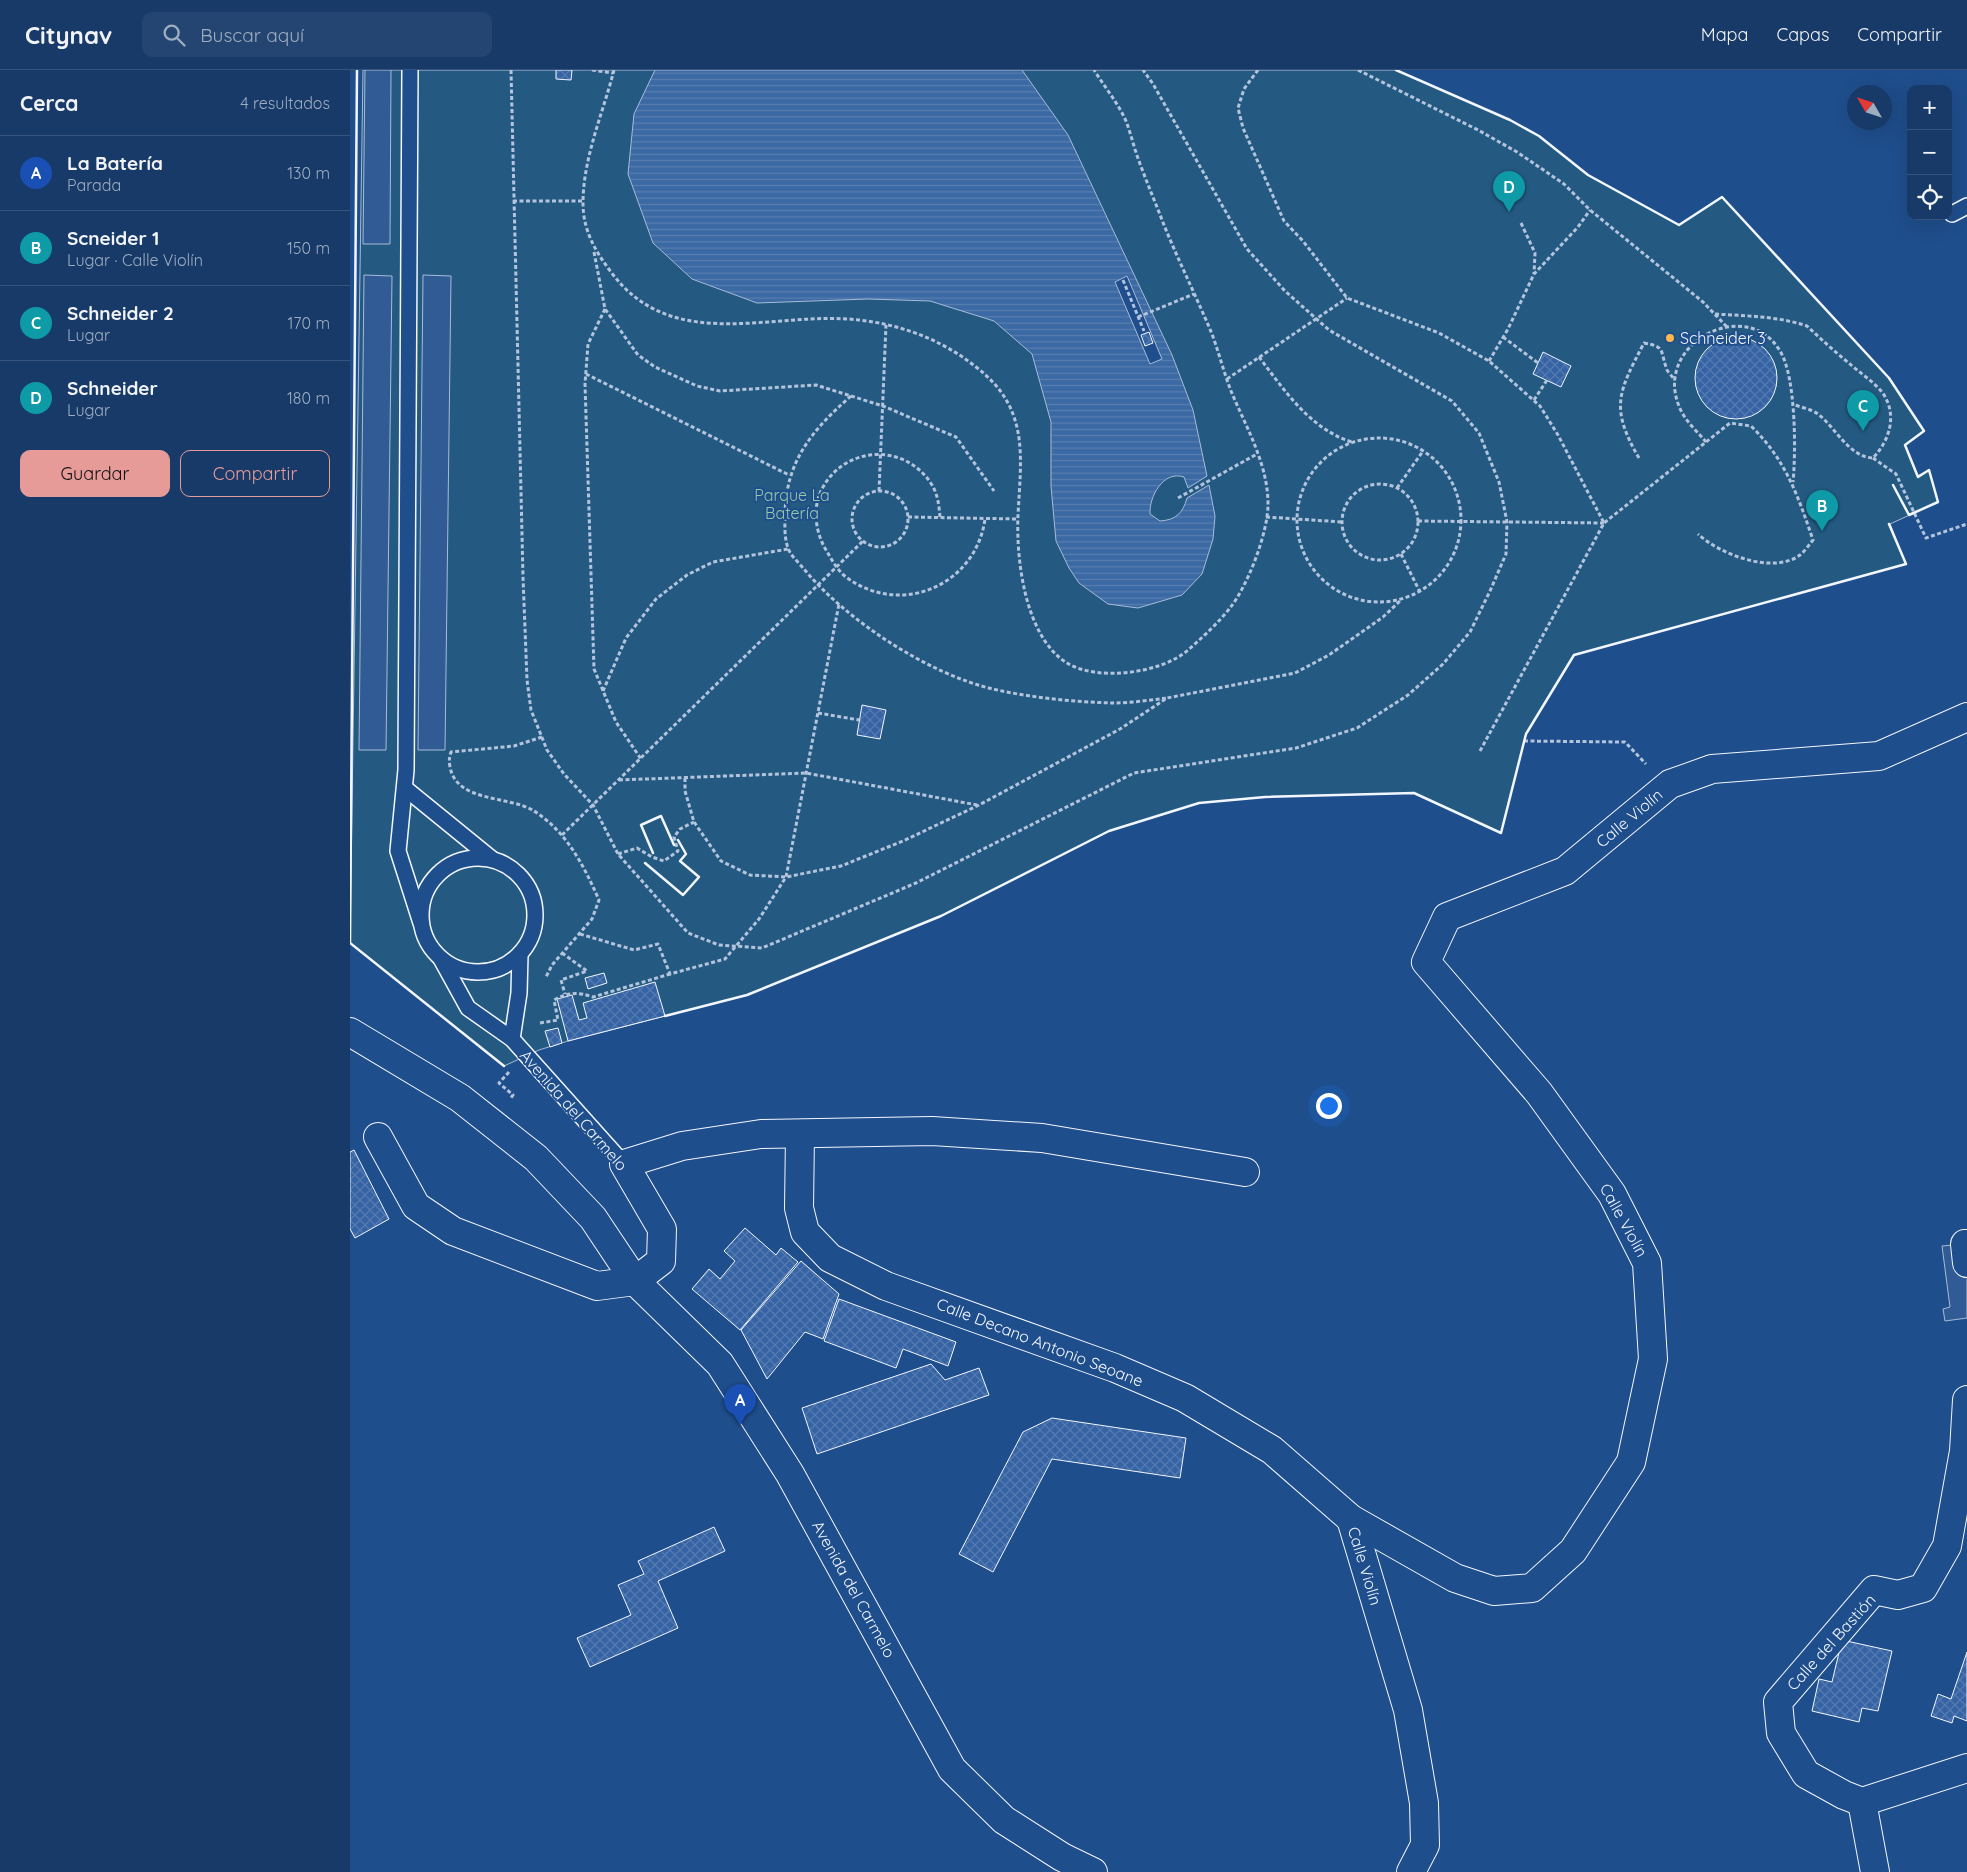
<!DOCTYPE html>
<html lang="es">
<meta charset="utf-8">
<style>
body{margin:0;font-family:Quicksand,sans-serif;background:#244571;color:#f1f3f6}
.controls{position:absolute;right:15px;top:15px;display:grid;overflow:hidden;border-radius:10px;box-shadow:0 5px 20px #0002}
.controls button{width:45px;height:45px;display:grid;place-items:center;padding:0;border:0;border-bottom:1px solid #36547d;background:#173a69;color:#f1f3f6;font:25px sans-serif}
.compass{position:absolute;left:1497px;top:15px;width:45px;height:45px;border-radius:50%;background:#173a69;box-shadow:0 5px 20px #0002;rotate:309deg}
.you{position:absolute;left:978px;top:1035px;width:18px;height:18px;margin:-12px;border:4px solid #fff;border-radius:50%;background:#1a73e8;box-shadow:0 0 0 8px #1a73e833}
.badge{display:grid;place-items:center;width:32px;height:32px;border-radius:50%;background:#e69b98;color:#fff;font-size:16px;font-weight:700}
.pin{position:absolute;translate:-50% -41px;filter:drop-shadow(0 1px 2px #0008)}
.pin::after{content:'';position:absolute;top:26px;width:18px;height:15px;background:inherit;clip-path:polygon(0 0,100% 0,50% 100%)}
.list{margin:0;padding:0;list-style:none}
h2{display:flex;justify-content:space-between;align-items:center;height:65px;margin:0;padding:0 20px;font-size:21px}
h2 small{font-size:16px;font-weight:400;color:#9eadc0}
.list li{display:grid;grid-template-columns:32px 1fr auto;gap:15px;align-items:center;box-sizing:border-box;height:75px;padding:0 20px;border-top:1px solid #36547d}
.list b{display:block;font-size:19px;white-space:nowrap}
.list p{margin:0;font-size:16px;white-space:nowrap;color:#9eadc0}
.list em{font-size:16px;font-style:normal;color:#9eadc0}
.actions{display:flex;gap:10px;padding:15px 20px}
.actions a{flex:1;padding:11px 0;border:1px solid #e69b98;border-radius:10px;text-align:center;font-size:18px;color:#e69b98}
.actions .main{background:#e69b98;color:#111}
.icon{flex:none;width:28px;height:28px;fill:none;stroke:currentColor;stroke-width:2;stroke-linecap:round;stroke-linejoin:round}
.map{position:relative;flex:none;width:1617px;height:1802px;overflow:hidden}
header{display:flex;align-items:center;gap:30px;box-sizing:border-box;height:70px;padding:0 25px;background:#173a69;border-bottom:1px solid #36547d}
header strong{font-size:24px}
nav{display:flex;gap:28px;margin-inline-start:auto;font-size:18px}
.search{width:350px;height:45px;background:#244571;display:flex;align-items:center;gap:12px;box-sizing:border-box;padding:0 18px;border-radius:10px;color:#9eadc0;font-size:19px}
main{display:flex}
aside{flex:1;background:#173a69}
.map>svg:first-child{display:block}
.green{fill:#245a82;stroke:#a8bbd7}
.parking{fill:#305b95;stroke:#a8bbd7}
.water{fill:url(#water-rules);stroke:#a8bbd7}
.pier{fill:#1f4e8c;stroke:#a8bbd7}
.building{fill:url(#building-cross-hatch);stroke:#f2f6ff}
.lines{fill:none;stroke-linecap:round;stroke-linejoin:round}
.service-casing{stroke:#f2f6ff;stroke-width:18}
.minor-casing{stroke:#f2f6ff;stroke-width:30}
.path{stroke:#b3c4dc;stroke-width:3;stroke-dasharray:4 2.5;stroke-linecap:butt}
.service{stroke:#1f4e8c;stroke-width:15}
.minor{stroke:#1f4e8c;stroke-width:28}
.wall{stroke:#f2f6ff;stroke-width:2.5}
.poi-dot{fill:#ffb74d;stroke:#1f4e8c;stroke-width:2}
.labels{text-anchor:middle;stroke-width:4;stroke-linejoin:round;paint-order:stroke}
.poi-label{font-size:16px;fill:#f2f6ff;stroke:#1f4e8c;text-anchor:start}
.park-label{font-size:16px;fill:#97c8a6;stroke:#1f4e8c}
.street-label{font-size:16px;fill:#f2f6ff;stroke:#1f4e8c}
</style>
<header>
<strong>Citynav</strong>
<div class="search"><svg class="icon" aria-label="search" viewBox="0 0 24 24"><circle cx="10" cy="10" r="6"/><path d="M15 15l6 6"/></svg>Buscar aquí</div>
<nav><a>Mapa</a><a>Capas</a><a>Compartir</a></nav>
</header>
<main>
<aside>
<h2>Cerca<small>4 resultados</small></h2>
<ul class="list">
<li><span class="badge" style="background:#1a4fb4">A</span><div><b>La Batería</b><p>Parada</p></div><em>130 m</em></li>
<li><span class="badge" style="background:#0f9aa8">B</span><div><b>Scneider 1</b><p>Lugar · Calle Violín</p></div><em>150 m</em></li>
<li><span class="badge" style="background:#0f9aa8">C</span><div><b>Schneider 2</b><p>Lugar</p></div><em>170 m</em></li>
<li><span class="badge" style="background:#0f9aa8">D</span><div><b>Schneider</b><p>Lugar</p></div><em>180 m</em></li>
</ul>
<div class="actions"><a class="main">Guardar</a><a>Compartir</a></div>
</aside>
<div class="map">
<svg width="1617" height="1802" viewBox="0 0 1617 1802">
<defs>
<pattern id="water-rules" width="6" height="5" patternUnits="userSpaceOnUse" patternTransform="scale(1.25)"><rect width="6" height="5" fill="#3b69a3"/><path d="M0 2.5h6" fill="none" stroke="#587fb1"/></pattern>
<pattern id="building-cross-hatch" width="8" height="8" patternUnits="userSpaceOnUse" patternTransform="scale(1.25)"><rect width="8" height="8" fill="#3563a3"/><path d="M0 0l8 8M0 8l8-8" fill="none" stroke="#537ab1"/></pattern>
</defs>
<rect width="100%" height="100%" fill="#1f4e8c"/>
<polygon class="green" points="13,0 1046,0 1160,50 1189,66 1238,105 1329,155 1372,127 1539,308 1574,361 1555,375 1567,406 1579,400 1588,432 1540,454 1556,494 1224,585 1176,664 1151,763 1064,723 915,727 849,733 759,761 591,846 397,925 218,971 189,980 154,996 0,873"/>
<g class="parking">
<polygon points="15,0 41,0 40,174 13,174"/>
<polygon points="14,205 42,206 36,680 9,680"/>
<polygon points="73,205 101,206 95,680 68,680"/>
<polygon points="1613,1174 1617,1202 1617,1248 1595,1251 1593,1239 1600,1237 1592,1176"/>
</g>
<path class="water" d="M 305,0 L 672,0 L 718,65 L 822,285 L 843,340 L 857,406 L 838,418 L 834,407 C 813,400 799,427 800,444 L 810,451 C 826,450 833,443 837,428 L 859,415 L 865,446 L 863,469 L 852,504 L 832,525 L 788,538 L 758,534 L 729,513 L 719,498 L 706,471 L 701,416 L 701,352 L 682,284 L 644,251 L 580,231 L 518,229 L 407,233 L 342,209 L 303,173 L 278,104 L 284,44 Z"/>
<polygon class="pier" points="777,206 812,289 800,294 765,212"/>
<g class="building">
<polygon points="206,0 222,0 221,10 206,9"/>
<polygon points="799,262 803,273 795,276 791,265"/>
<circle cx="1386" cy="308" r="41"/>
<polygon points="1193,282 1221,296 1211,317 1183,304"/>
<polygon points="512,635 536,640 530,669 507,665"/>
<polygon points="254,903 257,913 238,919 235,908"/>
<polygon points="305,912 315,946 218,971 207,929 222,925 229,950 237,948 233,933"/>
<polygon points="208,958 212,973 200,977 195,961"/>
<polygon points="4,1080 39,1149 5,1168 0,1159 0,1082"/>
<polygon points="395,1158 426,1185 431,1178 448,1192 390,1260 342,1219 359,1199 370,1209 385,1191 374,1181"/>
<polygon points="451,1191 489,1224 473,1269 455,1262 417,1309 391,1260"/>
<polygon points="489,1229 606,1272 598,1296 553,1279 546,1298 474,1271"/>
<polygon points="581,1294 595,1310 629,1298 639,1325 467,1384 452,1338"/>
<polygon points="702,1348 836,1368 830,1408 702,1389 643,1502 609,1484 673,1362"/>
<polygon points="364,1457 375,1481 308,1511 328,1558 240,1597 227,1568 281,1545 268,1515 294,1504 288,1491"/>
<polygon points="1492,1570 1542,1581 1528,1641 1512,1638 1509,1652 1462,1641 1469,1609 1482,1612"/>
<polygon points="1617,1582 1617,1651 1604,1646 1602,1653 1581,1646 1588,1624 1601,1629"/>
</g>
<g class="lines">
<g class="service-casing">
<g id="service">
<polyline points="60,0 56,700 48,781 71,853"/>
<polyline points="1602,144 1617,136"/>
<polyline points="56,719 142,789"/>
<circle cx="128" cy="845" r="57"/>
<polyline points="91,889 118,938 162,969 274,1094"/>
<polyline points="162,969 169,923 170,884"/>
</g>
</g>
<g class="minor-casing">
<g id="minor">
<polyline points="0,962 110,1028 186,1088 243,1148 285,1211 370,1294 440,1404 602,1699 654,1750 712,1787 743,1802"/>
<polyline points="450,1064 449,1138 455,1162 480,1188 536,1216 765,1298 835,1328 922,1380 1001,1449 1105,1508 1144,1521 1182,1518 1223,1481 1281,1392 1303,1289 1297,1193 1262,1124 1189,1023 1076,892 1097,847 1215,801 1320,714 1362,699 1529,686 1617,647"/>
<polyline points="28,1067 66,1136 103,1161 247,1216 285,1211 311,1191 312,1159 274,1094 332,1076 411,1064 582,1061 692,1068 895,1102"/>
<polyline points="1615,1174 1617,1193"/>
<polyline points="1001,1449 1058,1640 1074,1733 1075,1775 1061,1802"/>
<polyline points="1512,1732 1494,1725 1456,1704 1431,1663 1428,1632 1524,1520 1548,1525 1573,1518 1597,1476 1614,1381 1617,1330"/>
<polyline points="1512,1732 1617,1698"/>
<polyline points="1512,1732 1525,1802"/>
</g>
</g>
<g class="path">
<polyline points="161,0 173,507 177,610 181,640 197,680 214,704 243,735 268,784 338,863 369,875 412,878 566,813 784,703 946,678 1007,658 1058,625 1093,594 1120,562 1140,521 1156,484 1157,452 1149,412 1129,363 1102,331 979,260 935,221 897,179 803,14 793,0"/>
<polyline points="242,0 263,3"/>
<path d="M 264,0 C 253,43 233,88 233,133 C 233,160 245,181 261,202 C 323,286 424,240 509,250 C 553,255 592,270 626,297 C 680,338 671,386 668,445 C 666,490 675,567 717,593 C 748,612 812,603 838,580 C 853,567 868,553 880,538 C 898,515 918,463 918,434 C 918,394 896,357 881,321 C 874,303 869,283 862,264 C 847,228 829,192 814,155 C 806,134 797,113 789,91 C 784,78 781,64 776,51 C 768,33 754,16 744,0"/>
<polyline points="908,0 894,19 888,38 893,58 934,151 953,171 997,228 1089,263 1139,291 1190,336 1208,365 1254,453"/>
<polyline points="1008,0 1128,60 1167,82 1214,114 1240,140 1353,232 1377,257"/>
<polyline points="163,131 233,131"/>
<polyline points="1171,153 1185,183 1184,204"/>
<polyline points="244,182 255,239 288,285 305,297 347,316 370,321 466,315 533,336 606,367 644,421"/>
<polyline points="773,210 794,261"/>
<polyline points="255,239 238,274 235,314 244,599 266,652 291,689"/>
<path d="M 1365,244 C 1396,246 1427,246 1457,256 C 1471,269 1485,282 1500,294 C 1510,303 1524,312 1532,322 C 1548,344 1540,370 1523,388 C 1499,387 1486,358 1468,344 C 1461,339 1450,337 1442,334"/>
<polyline points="788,247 844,224"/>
<polyline points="1153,267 1188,293"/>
<path d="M 909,287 C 935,321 960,359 1002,372"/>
<polyline points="1139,291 1158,259 1184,204 1228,157 1240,140"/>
<polyline points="236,304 439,405"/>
<polyline points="877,309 997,228"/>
<path d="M 501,326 C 462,360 436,391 435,444 C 435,455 434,467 438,478 C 440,485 449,493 454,499 C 496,550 578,604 643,619 C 682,628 725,632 764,633 C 781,633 800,630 817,628"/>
<polyline points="1184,330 1197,310"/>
<circle cx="1029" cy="450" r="82"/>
<path d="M 1356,372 C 1347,361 1334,350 1329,336 C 1303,273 1397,225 1430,281 C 1446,306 1446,382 1443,412"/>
<path d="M 1289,388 C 1259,337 1269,321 1294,273 C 1315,277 1310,279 1316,297 C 1317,302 1322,306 1325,310"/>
<polyline points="1523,388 1546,404 1576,468 1617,454"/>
<circle cx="1030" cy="452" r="38"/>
<polyline points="1047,418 1073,381"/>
<polyline points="529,421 536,255"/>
<circle cx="530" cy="449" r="28"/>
<polyline points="828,428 907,384"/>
<polyline points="558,447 667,449"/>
<path d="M 590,447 C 589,436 588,425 582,415 C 555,371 492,376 471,421 C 462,440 466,463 476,480 C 482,490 487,500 496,507 C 551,548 626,515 635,449"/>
<polyline points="916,447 992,452"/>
<polyline points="1068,451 1254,453"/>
<polyline points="1051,484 1070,522"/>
<polyline points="253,621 276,568 306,529 337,505 363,492 438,479"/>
<polyline points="468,643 509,650"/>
<path d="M 192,667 L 164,676 L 101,682 C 99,688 99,691 100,697 C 107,733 158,725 184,741 C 217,762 234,796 249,830 L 242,849 L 202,895 L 196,907"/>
<polyline points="1174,671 1275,672 1296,694"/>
<path d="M 1130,681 L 1254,453 L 1380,353 L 1401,356 C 1436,390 1448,426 1463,470 C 1459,475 1455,481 1450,485 C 1423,505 1369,484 1348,464"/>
<polyline points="335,708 335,721 344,752 371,791 400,805 436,807 491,796 553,771 629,735 770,659 817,628 945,603 979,585 1033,547 1051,530"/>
<polyline points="269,710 456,703 627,735"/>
<polyline points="212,765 513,471"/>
<polyline points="268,784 287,778 302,787 314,791 328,781 324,767 330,759 344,752"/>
<polyline points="230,864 284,880 308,874 320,904 375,889 409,849 436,807 489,534"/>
<polyline points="212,883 237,901 211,910 215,924"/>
<path d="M 190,953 L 208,950 L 204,930 C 218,922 228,922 243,927 L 320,904"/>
<polyline points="159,1002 149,1013 163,1025 160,1029"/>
</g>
<use href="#service" class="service"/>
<use href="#minor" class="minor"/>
<g class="wall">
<polyline points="1046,0 1160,50 1189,66 1238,105 1329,155 1372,127 1539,308 1574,361 1555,375 1568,407 1579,400 1588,432 1559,445 1543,415"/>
<polyline points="303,783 291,755 311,746 324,775"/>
<polyline points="295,793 333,825 349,807 330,791 336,784 328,770"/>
<polyline points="0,872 7,0"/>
<polyline points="0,873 154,996"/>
<polyline points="315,946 397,925 591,846 759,761 849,733 915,727 1064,723 1151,763 1176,664 1224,585 1556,494 1539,454"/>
</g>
</g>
<circle class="poi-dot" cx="1320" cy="268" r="5"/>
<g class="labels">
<g class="poi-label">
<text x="1330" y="274">Schneider 3</text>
</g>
<g class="park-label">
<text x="442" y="431">Parque La<tspan x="442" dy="18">Batería</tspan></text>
</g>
<g class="street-label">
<text transform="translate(1279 748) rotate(-40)" y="6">Calle Violín</text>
<text transform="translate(224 1040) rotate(49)" y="6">Avenida del Carmelo</text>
<text transform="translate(1274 1150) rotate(61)" y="6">Calle Violín</text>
<text transform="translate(690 1272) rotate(21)" y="6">Calle Decano Antonio Seoane</text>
<text transform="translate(1015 1496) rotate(73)" y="6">Calle Violín</text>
<text transform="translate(504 1519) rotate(61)" y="6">Avenida del Carmelo</text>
<text transform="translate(1481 1572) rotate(-48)" y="6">Calle del Bastión</text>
</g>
</g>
</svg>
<div class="controls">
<button>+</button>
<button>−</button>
<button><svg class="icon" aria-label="locate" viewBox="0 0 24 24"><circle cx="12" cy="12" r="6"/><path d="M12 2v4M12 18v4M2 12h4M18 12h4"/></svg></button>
</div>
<svg class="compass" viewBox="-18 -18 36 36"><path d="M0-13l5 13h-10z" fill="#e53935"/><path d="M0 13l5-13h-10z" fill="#9eadc0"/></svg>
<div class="you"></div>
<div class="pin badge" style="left:390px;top:1355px;background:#1a4fb4">A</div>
<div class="pin badge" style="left:1472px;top:461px;background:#0f9aa8">B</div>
<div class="pin badge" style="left:1513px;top:361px;background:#0f9aa8">C</div>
<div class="pin badge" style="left:1159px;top:142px;background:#0f9aa8">D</div>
</div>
</main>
